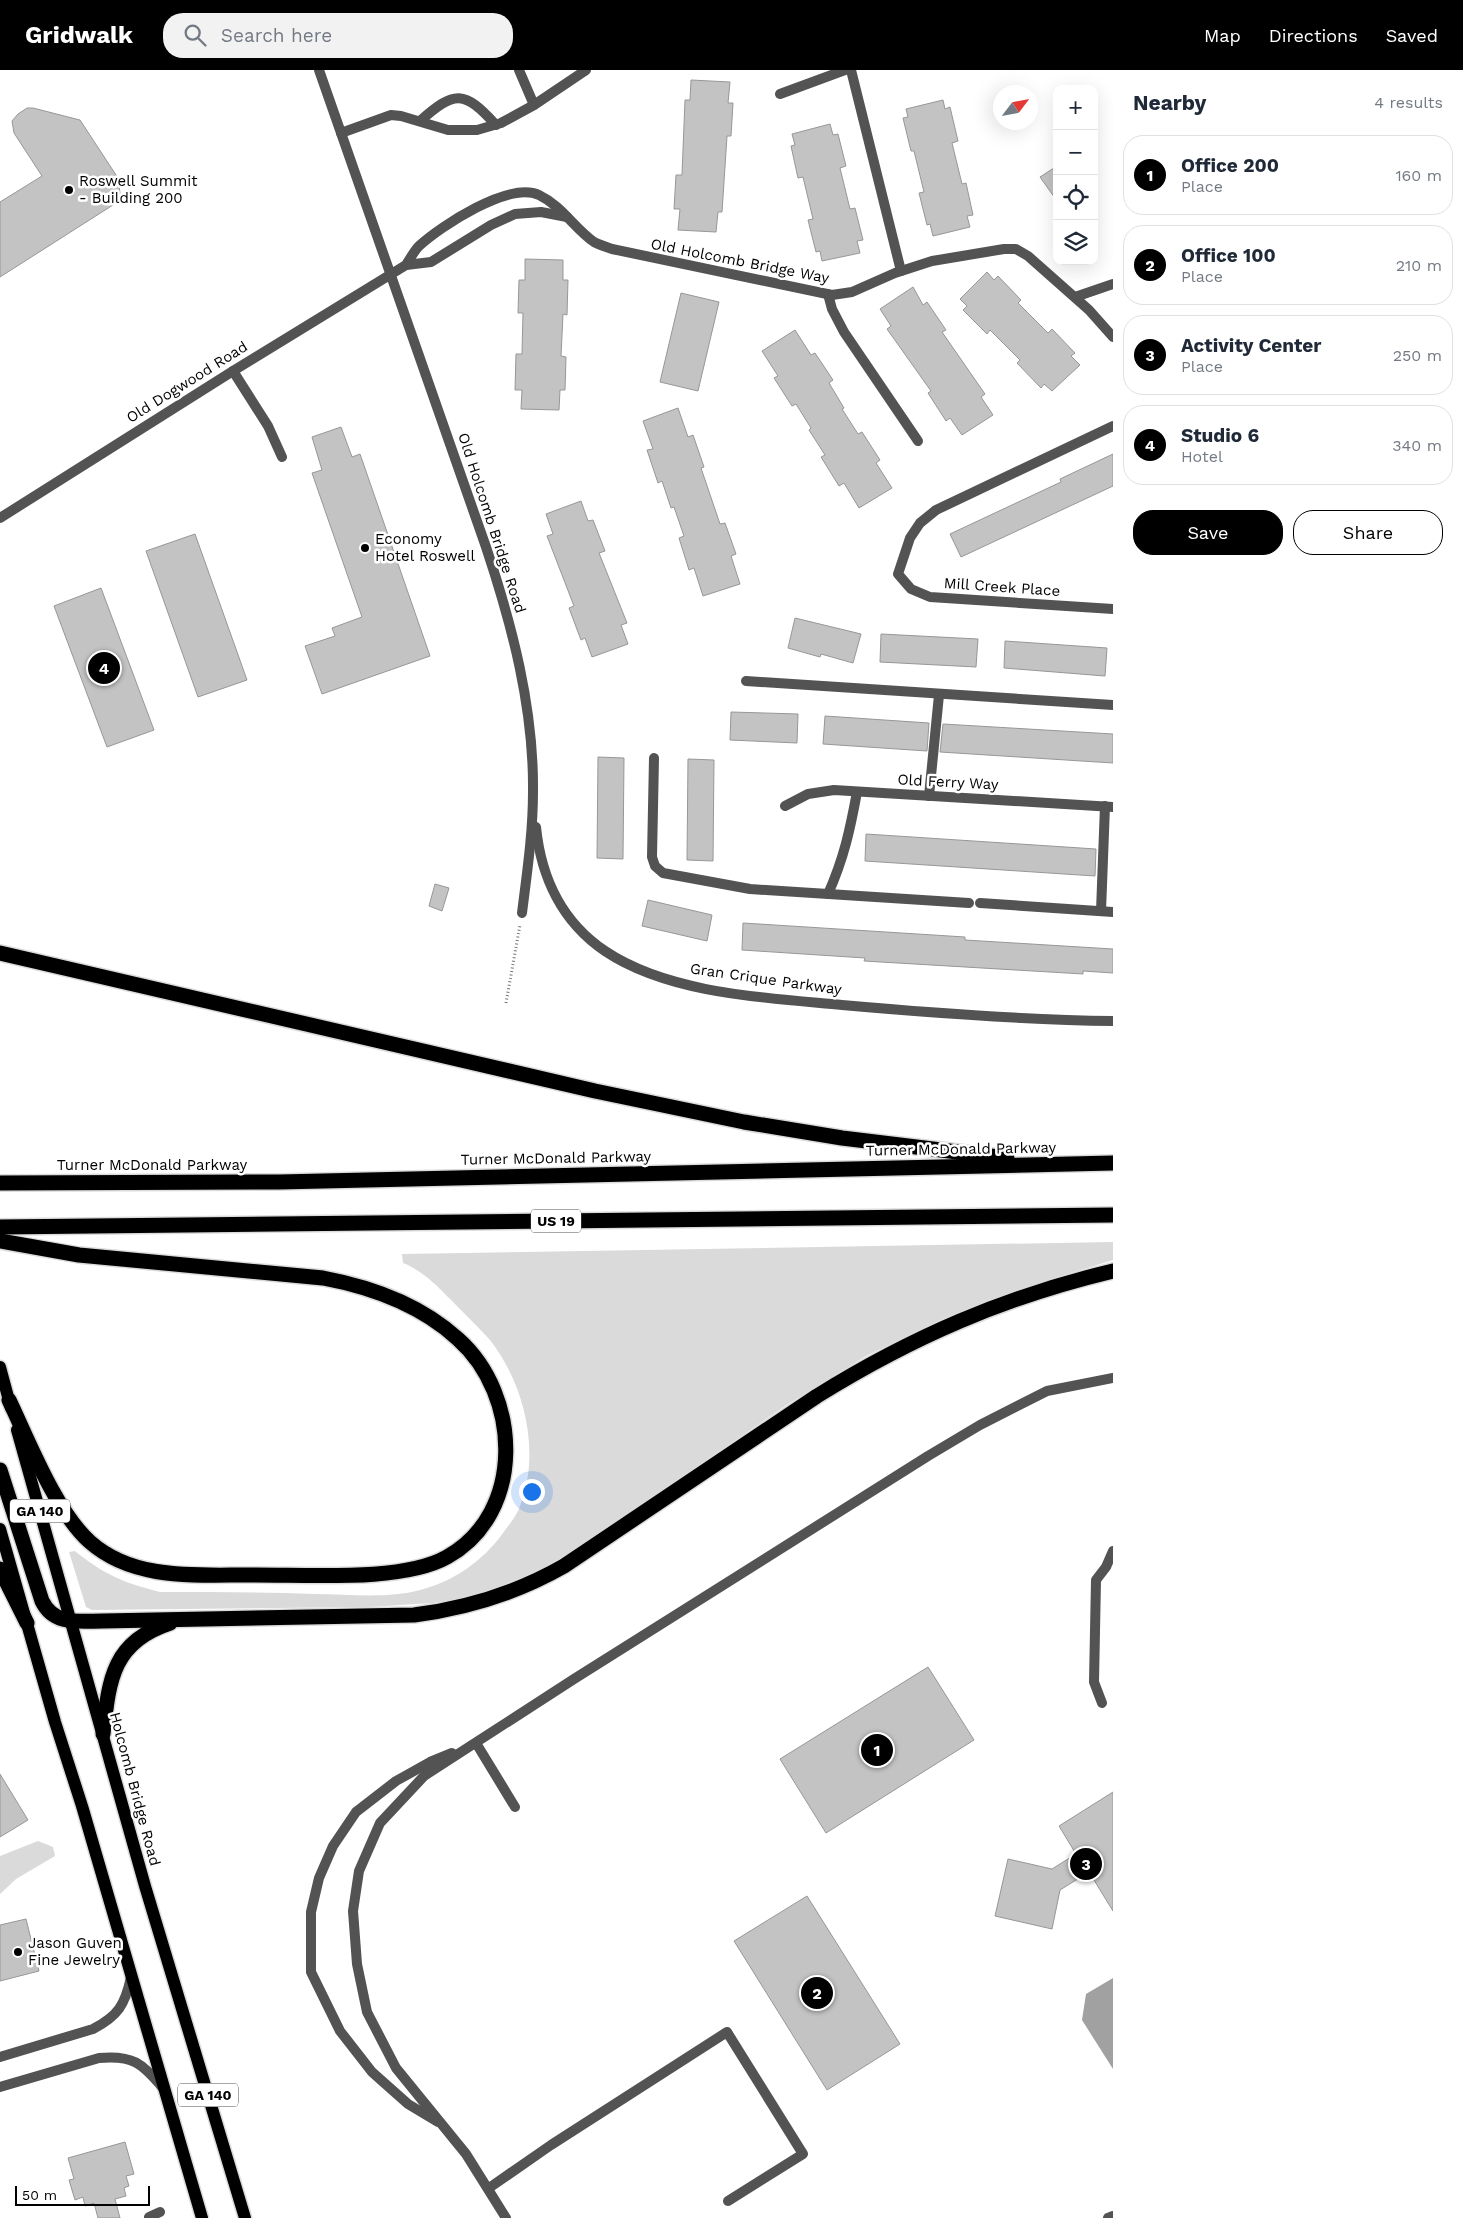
<!DOCTYPE html>
<meta charset="utf-8">
<style>
body{margin:0;font-family:"Work Sans",sans-serif;background:#f2f2f3;color:#1f2937}
.controls{position:absolute;right:15px;top:15px;display:grid;overflow:hidden;border-radius:10px;box-shadow:0 5px 20px #0002}
.controls button{width:45px;height:45px;display:grid;place-items:center;padding:0;border:0;border-bottom:1px solid #e0e1e3;background:#fff;color:#1f2937;font:25px sans-serif}
.compass{position:absolute;left:993px;top:15px;width:45px;height:45px;border-radius:50%;background:#fff;box-shadow:0 5px 20px #0002;rotate:58deg}
.scale{position:absolute;left:15px;bottom:12px;width:135px;box-sizing:border-box;padding-left:5px;border:2px solid #000;border-top:0;font-size:14px;line-height:18px;white-space:nowrap;color:#000;-webkit-text-stroke:4px #fff;paint-order:stroke}
.you{position:absolute;left:531px;top:1421px;width:18px;height:18px;margin:-12px;border:4px solid #fff;border-radius:50%;background:#1a73e8;box-shadow:0 0 0 8px #1a73e833}
.badge{display:grid;place-items:center;width:32px;height:32px;border-radius:50%;background:#000;color:#fff;font-size:16px;font-weight:700}
.pin{position:absolute;translate:-50% -50%;border:2px solid #fff;box-shadow:0 1px 5px #0006}
.list{margin:0;padding:0;list-style:none}
h2{display:flex;justify-content:space-between;align-items:center;height:65px;margin:0;padding:0 20px;font-size:21px}
h2 small{font-size:16px;font-weight:400;color:#747a83}
.list li{display:grid;grid-template-columns:32px 1fr auto;gap:15px;align-items:center;box-sizing:border-box;height:80px;margin:0 10px 10px;padding:0 10px;border:1px solid #e0e1e3;border-radius:20px}
.list b{display:block;font-size:19px;white-space:nowrap}
.list p{margin:0;font-size:16px;white-space:nowrap;color:#747a83}
.list em{font-size:16px;font-style:normal;color:#747a83}
.actions{display:flex;gap:10px;padding:15px 20px}
.actions a{flex:1;padding:11px 0;border:1px solid #000;border-radius:20px;text-align:center;font-size:18px;color:#000}
.actions .main{background:#000;color:#fff}
.icon{flex:none;width:28px;height:28px;fill:none;stroke:currentColor;stroke-width:2;stroke-linecap:round;stroke-linejoin:round}
.map{position:relative;flex:none;width:1113px;height:2148px;overflow:hidden}
header{display:flex;align-items:center;gap:30px;box-sizing:border-box;height:70px;padding:0 25px;background:#000;color:#fff}
header strong{font-size:24px}
nav{display:flex;gap:28px;margin-inline-start:auto;font-size:18px}
.search{width:350px;height:45px;background:#f2f2f3;display:flex;align-items:center;gap:12px;box-sizing:border-box;padding:0 18px;border-radius:20px;color:#747a83;font-size:19px}
main{display:flex}
aside{flex:1;background:#fff}
.map>svg:first-child{display:block}
.green{fill:#dadada}
.water{fill:#a1a1a1}
.building{fill:#c3c3c3;stroke:#979797}
.lines{fill:none;stroke-linecap:round;stroke-linejoin:round}
.primary-casing{stroke:#dbdbdb;stroke-width:15}
.motorway-casing{stroke:#dbdbdb;stroke-width:18}
.path{stroke:#757575;stroke-width:3;stroke-dasharray:1 2.5;stroke-linecap:butt}
.service{stroke:#535353;stroke-width:10}
.minor{stroke:#535353;stroke-width:10}
.primary{stroke:#000;stroke-width:12}
.motorway{stroke:#000;stroke-width:15}
.poi-dot{fill:#000;stroke:#fff;stroke-width:2}
.labels{text-anchor:middle;stroke-width:5;stroke-linejoin:round;paint-order:stroke}
.shield{fill:#fff;stroke:#4c4c4c;stroke-width:1}
.shield-label{font-size:14px;font-weight:bold;fill:#000}
.poi-label{font-size:15px;fill:#000;stroke:#fff;text-anchor:start}
.street-label{font-size:15px;fill:#000;stroke:#fff}
</style>
<header>
<strong>Gridwalk</strong>
<div class="search"><svg class="icon" aria-label="search" viewBox="0 0 24 24"><circle cx="10" cy="10" r="6"/><path d="M15 15l6 6"/></svg>Search here</div>
<nav><a>Map</a><a>Directions</a><a>Saved</a></nav>
</header>
<main>
<div class="map">
<svg width="1113" height="2148" viewBox="0 0 1113 2148">
<rect width="100%" height="100%" fill="#fff"/>
<g class="green">
<path d="M 1113,1172 L 1113,1190 L 1023,1218 L 942,1249 L 866,1286 L 785,1336 L 547,1499 C 510,1514 472,1527 433,1533 L 369,1537 L 92,1540 L 86,1537 L 69,1482 L 75,1481 C 103,1504 124,1513 160,1522 C 211,1522 263,1522 315,1524 C 349,1524 387,1529 420,1520 C 453,1512 484,1490 503,1463 C 508,1456 514,1449 518,1441 C 542,1387 526,1316 490,1270 C 479,1258 467,1246 456,1235 C 440,1219 424,1201 403,1193 L 402,1184 Z"/>
<polygon points="38,1771 53,1777 55,1786 16,1809 0,1824 0,1786"/>
</g>
<polygon class="water" points="1113,1908 1113,1999 1082,1950 1086,1924"/>
<g class="building">
<polygon points="691,10 730,12 728,33 733,33 731,66 727,66 722,142 718,142 716,162 678,160 680,139 674,139 676,105 682,105 685,30 690,30"/>
<polygon points="943,30 945,39 950,37 958,71 952,73 962,114 966,113 973,145 967,146 970,157 933,166 930,154 927,155 919,123 924,122 914,81 911,81 903,48 908,47 906,39"/>
<polygon points="27,38 33,38 80,50 118,108 120,123 113,135 0,207 0,132 42,106 14,63 12,51 18,44"/>
<polygon points="830,54 833,65 838,64 846,96 840,98 850,139 855,138 863,170 857,171 860,183 822,191 820,181 816,182 808,150 813,149 803,107 798,108 791,76 795,75 792,64"/>
<polygon points="1057,96 1057,131 1040,107"/>
<polygon points="525,189 563,190 563,210 568,210 567,245 563,244 561,286 566,287 565,320 560,320 559,340 521,339 522,320 515,320 516,284 522,284 523,243 518,243 519,210 525,210"/>
<polygon points="987,202 994,210 998,206 1021,230 1018,233 1048,263 1052,259 1075,283 1071,286 1080,295 1052,321 1044,314 1041,318 1017,293 1020,290 990,260 987,264 963,240 967,236 960,229"/>
<polygon points="913,217 923,235 927,232 946,260 942,262 985,324 981,327 993,345 962,365 950,348 946,351 928,323 931,321 887,259 891,256 880,239"/>
<polygon points="681,223 719,232 698,321 660,312"/>
<polygon points="795,260 811,285 815,283 833,310 829,313 844,338 842,339 858,364 862,362 880,390 876,393 892,418 859,438 844,413 839,416 821,387 825,385 809,360 811,358 796,334 792,336 774,308 778,306 762,281"/>
<polygon points="678,338 688,367 693,365 704,397 701,398 720,454 725,453 736,484 731,486 740,514 703,526 694,498 689,500 679,468 684,466 674,437 671,438 662,411 658,413 647,380 653,379 643,351"/>
<polygon points="341,357 352,387 360,384 430,586 322,624 305,576 335,566 332,558 362,547 312,403 322,400 312,367"/>
<polygon points="1113,384 1113,416 961,487 950,464 1061,412 1060,409"/>
<polygon points="581,431 588,451 593,450 605,481 599,483 627,553 621,555 628,574 592,587 585,568 581,570 569,538 574,536 547,466 553,464 546,444"/>
<polygon points="195,464 247,610 198,627 146,481"/>
<polygon points="101,518 154,660 107,677 54,536"/>
<polygon points="795,548 861,564 853,593 821,584 820,587 788,578"/>
<polygon points="881,564 978,569 976,597 880,592"/>
<polygon points="1005,571 1107,578 1105,606 1004,598"/>
<polygon points="731,642 798,644 797,673 730,670"/>
<polygon points="825,646 929,653 927,681 823,674"/>
<polygon points="943,654 1113,664 1113,693 940,682"/>
<polygon points="598,687 624,688 623,789 597,788"/>
<polygon points="688,689 714,690 713,791 687,790"/>
<polygon points="866,764 1096,779 1095,806 865,791"/>
<polygon points="435,814 449,818 442,841 429,836"/>
<polygon points="648,830 712,845 707,871 642,856"/>
<polygon points="743,853 965,867 965,870 1113,879 1113,903 1083,901 1083,904 864,891 865,888 742,880"/>
<polygon points="928,1597 974,1670 826,1763 780,1689"/>
<polygon points="0,1704 28,1750 0,1767"/>
<polygon points="1113,1722 1113,1841 1089,1802 1060,1820 1052,1859 995,1846 1008,1789 1052,1799 1076,1784 1059,1756"/>
<polygon points="807,1826 900,1974 827,2020 734,1871"/>
<polygon points="26,1849 39,1901 0,1911 0,1855"/>
<polygon points="125,2072 134,2104 126,2106 129,2116 124,2118 126,2126 115,2129 120,2148 98,2148 94,2133 85,2136 83,2127 75,2130 69,2110 74,2109 68,2088"/>
</g>
<g class="lines">
<g class="primary-casing">
<g id="primary">
<polyline points="0,1297 11,1338"/>
<polyline points="17,1360 145,1816 245,2148"/>
<polyline points="0,1459 55,1652 82,1736 202,2148"/>
</g>
</g>
<g class="motorway-casing">
<g id="motorway">
<polyline points="0,883 595,1021 744,1052 842,1068 1007,1088"/>
<polyline points="0,1113 279,1112 1113,1093"/>
<polyline points="0,1157 1113,1145"/>
<path d="M 0,1171 L 79,1185 L 323,1208 C 371,1217 421,1235 458,1269 C 521,1325 526,1443 447,1487 C 401,1513 301,1504 247,1505 C 194,1505 133,1510 90,1472 C 56,1442 29,1372 9,1330"/>
<path d="M 0,1400 L 42,1531 C 54,1556 80,1551 103,1551 L 414,1545 C 467,1538 517,1523 564,1496 L 817,1326 C 912,1267 1004,1227 1113,1201"/>
<polyline points="0,1499 27,1553"/>
<path d="M 103,1664 C 109,1610 112,1572 170,1553"/>
</g>
</g>
<polyline class="path" points="506,933 520,855"/>
<g class="service">
<path d="M 420,51 C 455,20 464,20 496,55"/>
<polyline points="233,301 268,356 282,387"/>
<polyline points="746,611 1113,635"/>
<polyline points="929,726 939,625"/>
<polyline points="1102,1633 1094,1612 1096,1510 1106,1497 1113,1481"/>
<polyline points="476,1673 515,1737"/>
<polyline points="438,2052 408,2034 372,2002 340,1961 311,1902 311,1842 319,1808 333,1776 356,1742 396,1711 430,1692 452,1683"/>
<polyline points="489,2118 551,2075 727,1962 803,2084 728,2131"/>
<polyline points="149,2147 160,2142"/>
<polyline points="506,2148 466,2084 396,1998 367,1942 357,1894 353,1841 359,1801 380,1753 424,1706 574,1609 928,1386 980,1355 1047,1321 1113,1308"/>
<polyline points="1108,2148 1113,2146"/>
</g>
<g class="minor">
<path d="M 319,0 L 486,477 C 512,555 534,638 533,722 C 533,762 527,803 522,843"/>
<polyline points="519,0 534,35"/>
<polyline points="851,0 901,201"/>
<polyline points="780,24 845,0"/>
<polyline points="341,63 391,45 401,46 448,60 477,60 501,53 534,35 586,0"/>
<polyline points="406,195 431,192 491,155 515,144 541,142 567,147"/>
<polyline points="828,224 832,239 844,262 918,371"/>
<polyline points="1075,227 1113,214"/>
<polyline points="1113,356 936,440 920,453 910,468 898,504 911,519 930,527 1113,539"/>
<path d="M 0,448 L 233,301 L 406,195 C 410,189 414,181 419,176 C 441,156 509,111 539,125 C 562,136 574,158 594,172 C 600,175 606,177 612,179 L 832,225 L 852,222 L 895,203 L 932,191 L 1004,179 L 1016,179 L 1028,186 L 1089,240 L 1113,267"/>
<polyline points="654,688 652,787 655,796 663,803 750,819 969,833"/>
<polyline points="785,736 808,724 834,720 1113,737"/>
<path d="M 536,757 C 541,807 562,852 605,881 C 669,924 767,928 842,935 C 932,943 1022,950 1113,951"/>
<path d="M 828,824 C 844,788 850,760 857,722"/>
<polyline points="980,833 1113,842"/>
<polyline points="1101,841 1105,736"/>
<path d="M 0,1987 L 93,1959 C 118,1946 125,1935 131,1907"/>
<path d="M 0,2017 L 99,1988 C 133,1985 142,1993 163,2018"/>
</g>
<use href="#primary" class="primary"/>
<use href="#motorway" class="motorway"/>
</g>
<g class="poi-dot">
<circle cx="69" cy="120" r="5"/>
<circle cx="365" cy="478" r="5"/>
<circle cx="18" cy="1882" r="5"/>
</g>
<g class="labels">
<g class="shield">
<rect x="531" y="1139.5" width="50" height="23" rx="4"/>
<rect x="10" y="1429.5" width="60" height="23" rx="4"/>
<rect x="178" y="2013.5" width="60" height="23" rx="4"/>
</g>
<g class="shield-label">
<text x="556" y="1156">US 19</text>
<text x="40" y="1446">GA 140</text>
<text x="208" y="2030">GA 140</text>
</g>
<g class="poi-label">
<text x="79" y="116">Roswell Summit<tspan x="79" dy="17">- Building 200</tspan></text>
<text x="375" y="474">Economy<tspan x="375" dy="17">Hotel Roswell</tspan></text>
<text x="28" y="1878">Jason Guven<tspan x="28" dy="17">Fine Jewelry</tspan></text>
</g>
<g class="street-label">
<text transform="translate(740 191) rotate(11)" y="5">Old Holcomb Bridge Way</text>
<text transform="translate(187 312) rotate(-32)" y="5">Old Dogwood Road</text>
<text transform="translate(492 453) rotate(72)" y="5">Old Holcomb Bridge Road</text>
<text transform="translate(1002 517) rotate(4)" y="5">Mill Creek Place</text>
<text transform="translate(948 712) rotate(3)" y="5">Old Ferry Way</text>
<text transform="translate(766 909) rotate(8)" y="5">Gran Crique Parkway</text>
<text transform="translate(961 1079) rotate(-1)" y="5">Turner McDonald Parkway</text>
<text transform="translate(556 1088) rotate(-1)" y="5">Turner McDonald Parkway</text>
<text x="152" y="1100">Turner McDonald Parkway</text>
<text transform="translate(135 1719) rotate(75)" y="5">Holcomb Bridge Road</text>
</g>
</g>
</svg>
<div class="controls">
<button>+</button>
<button>−</button>
<button><svg class="icon" aria-label="locate" viewBox="0 0 24 24"><circle cx="12" cy="12" r="6"/><path d="M12 2v4M12 18v4M2 12h4M18 12h4"/></svg></button>
<button><svg class="icon" aria-label="layers" viewBox="0 0 24 24"><path d="M12 4l9 5-9 5-9-5zM3 14l9 5 9-5"/></svg></button>
</div>
<svg class="compass" viewBox="-18 -18 36 36"><path d="M0-13l5 13h-10z" fill="#e53935"/><path d="M0 13l5-13h-10z" fill="#747a83"/></svg>
<div class="scale">50 m</div>
<div class="you"></div>
<div class="pin badge" style="left:877px;top:1680px">1</div>
<div class="pin badge" style="left:817px;top:1923px">2</div>
<div class="pin badge" style="left:1086px;top:1794px">3</div>
<div class="pin badge" style="left:104px;top:598px">4</div>
</div>
<aside>
<h2>Nearby<small>4 results</small></h2>
<ul class="list">
<li><span class="badge">1</span><div><b>Office 200</b><p>Place</p></div><em>160 m</em></li>
<li><span class="badge">2</span><div><b>Office 100</b><p>Place</p></div><em>210 m</em></li>
<li><span class="badge">3</span><div><b>Activity Center</b><p>Place</p></div><em>250 m</em></li>
<li><span class="badge">4</span><div><b>Studio 6</b><p>Hotel</p></div><em>340 m</em></li>
</ul>
<div class="actions"><a class="main">Save</a><a>Share</a></div>
</aside>
</main>
